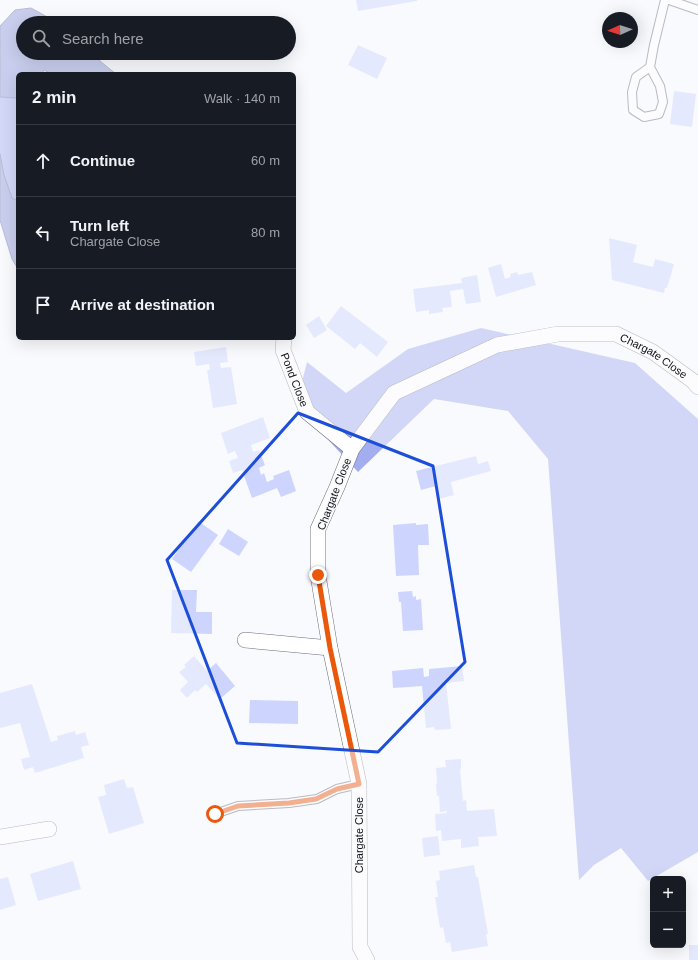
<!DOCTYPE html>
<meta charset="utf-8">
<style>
body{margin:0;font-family:Arial,sans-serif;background:#242831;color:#f1f3f6}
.controls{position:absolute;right:12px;bottom:12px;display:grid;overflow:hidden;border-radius:6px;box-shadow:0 4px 16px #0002}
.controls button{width:36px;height:36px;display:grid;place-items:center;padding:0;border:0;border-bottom:1px solid #363941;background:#171b24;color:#f1f3f6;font:20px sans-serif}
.compass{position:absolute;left:602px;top:12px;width:36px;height:36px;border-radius:50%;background:#171b24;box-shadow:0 4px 16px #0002;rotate:267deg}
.stop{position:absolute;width:12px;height:12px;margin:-9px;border:3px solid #ea580c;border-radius:50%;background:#fff}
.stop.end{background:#ea580c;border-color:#fff;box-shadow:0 1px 4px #0008}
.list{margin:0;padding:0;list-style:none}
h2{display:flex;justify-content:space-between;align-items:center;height:52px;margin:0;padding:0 16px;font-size:17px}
h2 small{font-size:13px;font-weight:400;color:#9ea1a6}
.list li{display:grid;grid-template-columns:26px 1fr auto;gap:12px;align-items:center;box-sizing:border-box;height:72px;padding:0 16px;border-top:1px solid #363941}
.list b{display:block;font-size:15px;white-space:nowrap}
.list p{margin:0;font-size:13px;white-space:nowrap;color:#9ea1a6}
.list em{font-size:13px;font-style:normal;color:#9ea1a6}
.icon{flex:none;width:22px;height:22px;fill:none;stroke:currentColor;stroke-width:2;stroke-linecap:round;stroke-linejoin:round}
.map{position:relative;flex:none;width:698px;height:960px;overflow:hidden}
.search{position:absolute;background:#171b24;box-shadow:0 4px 16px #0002;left:16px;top:16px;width:280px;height:44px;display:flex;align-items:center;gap:10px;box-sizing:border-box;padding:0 14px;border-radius:22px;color:#9ea1a6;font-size:15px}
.panel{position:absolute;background:#171b24;box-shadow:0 4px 16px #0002;left:16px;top:72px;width:280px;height:268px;border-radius:6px}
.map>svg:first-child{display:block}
.forest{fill:#a3aef1}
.water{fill:#8f9adb;stroke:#6971a0}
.building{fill:#cdd5ff}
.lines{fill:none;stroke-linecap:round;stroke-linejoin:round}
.service-casing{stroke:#6a6d7c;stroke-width:10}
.minor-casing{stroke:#6a6d7c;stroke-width:16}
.service{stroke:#fff;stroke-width:8}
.minor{stroke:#fff;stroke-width:15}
.route{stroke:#ea580c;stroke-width:5}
.marked{fill:none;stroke:#1d4ed8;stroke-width:3;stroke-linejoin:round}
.labels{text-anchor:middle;stroke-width:3;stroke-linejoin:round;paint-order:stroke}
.street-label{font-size:11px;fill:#111217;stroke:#f9fafd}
</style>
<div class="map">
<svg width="698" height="960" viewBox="0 0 698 960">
<rect width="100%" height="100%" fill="#f9fafd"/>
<g class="forest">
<polygon points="0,97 18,98 18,201 12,198 4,175 0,154"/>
<polygon points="481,328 635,363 698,419 698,852 648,881 621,848 594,865 579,880 548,459 508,411 434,399 358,472 296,405 307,362 346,393 408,349"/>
</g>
<g class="water">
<polygon points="31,8 58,23 23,23 23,53 90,53 116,74 51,74 44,70 42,74 18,74 18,98 0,97 0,26 15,10"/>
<polygon points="0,154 4,175 12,198 18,201 18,269 12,259 0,220"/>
</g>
<g class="building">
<polygon points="356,0 417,0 417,1 358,11"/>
<polygon points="358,45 387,58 377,79 348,65"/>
<polygon points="674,91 696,94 692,127 670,124"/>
<polygon points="609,238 637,245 633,262 653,267 655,259 674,264 667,288 665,288 664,293 612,280"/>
<polygon points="501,264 505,279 511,277 510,274 517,272 518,275 532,272 536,285 496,297 488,268"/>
<polygon points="477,275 481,302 466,304 463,289 450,291 452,307 442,308 443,312 429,314 429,310 416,312 413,289 462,283 461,278"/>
<polygon points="341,306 388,342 377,357 360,343 355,349 326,326"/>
<polygon points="319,316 327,330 314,338 306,325"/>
<polygon points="226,347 228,362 220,363 221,368 231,367 237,404 213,408 207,370 210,370 209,364 196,366 194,352"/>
<polygon points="263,417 270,438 251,445 253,452 259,450 265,465 259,468 261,475 264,473 267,482 274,479 273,476 289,470 296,491 281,497 277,488 252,498 242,470 233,473 229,461 238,458 235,451 228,454 221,433"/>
<polygon points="476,456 478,464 488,461 491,471 451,482 454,495 439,499 436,486 421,490 416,471"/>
<polygon points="198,521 218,535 191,572 172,559"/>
<polygon points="416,523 416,525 428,524 429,545 418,545 419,575 396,576 393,525"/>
<polygon points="228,529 248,542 239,556 219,544"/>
<polygon points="172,590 197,590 196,612 212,612 212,634 171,633"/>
<polygon points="412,591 413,597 416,596 416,600 421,599 423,630 403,631 401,602 399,602 398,592"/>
<polygon points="194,656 207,671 216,663 235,686 220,699 206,684 197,692 195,690 187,698 180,690 188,682 179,672 186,667 184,665"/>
<polygon points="462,666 464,681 446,683 451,729 435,730 434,727 426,728 422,686 393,688 392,671 423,668 424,677 429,676 429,669"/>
<polygon points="32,684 51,742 58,740 57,736 75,731 76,735 85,732 89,745 81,747 84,758 35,773 33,767 24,770 21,759 30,757 20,723 0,728 0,693"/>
<polygon points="250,700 298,701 298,724 249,723"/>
<polygon points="461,759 461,769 460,769 463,801 466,800 467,811 494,809 497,836 478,837 479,846 461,848 461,839 442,841 441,830 436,831 435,814 447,813 447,811 440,812 439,796 437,796 436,784 437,783 436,768 446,767 445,760"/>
<polygon points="124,779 127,788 133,787 144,823 109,834 98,797 106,795 104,785"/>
<polygon points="438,836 440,855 424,857 422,838"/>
<polygon points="73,861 81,889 38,901 30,874"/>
<polygon points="474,865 476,877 478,877 488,934 486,934 488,946 452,952 450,942 446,943 443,927 440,928 435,897 438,897 436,881 440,880 439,871"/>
<polygon points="8,877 16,905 0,910 0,879"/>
<rect x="689" y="945" width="9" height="15"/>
</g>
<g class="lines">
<g class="service-casing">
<g id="service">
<polyline points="669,0 698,10"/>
<polyline points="650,67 636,77 632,92 633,110 644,117 659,114 663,102 660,86 650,67 654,45 665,0"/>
<polyline points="215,814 238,806 289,803 317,799 337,789 359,784"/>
</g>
</g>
<g class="minor-casing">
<g id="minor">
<path id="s1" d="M 284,338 L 283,350 L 307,412 L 352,449"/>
<polyline points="245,640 330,648"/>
<polyline points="0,837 49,829"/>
<path id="s2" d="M 367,960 L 360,947 L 359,784 L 330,648 L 318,575 L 318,529 L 337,487 L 352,449 L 394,393 L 497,345 L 558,334 L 616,334 L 653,352 L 693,381 L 698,387"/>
</g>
</g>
<use href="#service" class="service"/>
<use href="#minor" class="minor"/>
</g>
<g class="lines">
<polyline class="route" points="215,814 238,806 289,803 316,799 337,789 359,784 330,648 318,575"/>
</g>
<path d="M0 0H698V960H0ZM 298,413 L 433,466 L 465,662 L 378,752 L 237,743 L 167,560 Z" fill="#f9fafd" fill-opacity=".55" fill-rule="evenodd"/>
<path class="marked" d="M 298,413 L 433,466 L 465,662 L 378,752 L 237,743 L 167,560 Z"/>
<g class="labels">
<g class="street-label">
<text dy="4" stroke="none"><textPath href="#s2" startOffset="871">Chargate Close</textPath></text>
<text dy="4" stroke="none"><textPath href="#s1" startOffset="44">Pond Close</textPath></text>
<text transform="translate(334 494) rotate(-69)" y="4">Chargate Close</text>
<text transform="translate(359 835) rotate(-90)" y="4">Chargate Close</text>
</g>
</g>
</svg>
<div class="controls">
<button>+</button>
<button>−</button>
</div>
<svg class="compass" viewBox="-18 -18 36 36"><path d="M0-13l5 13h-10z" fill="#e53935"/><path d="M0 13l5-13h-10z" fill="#9ea1a6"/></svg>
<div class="stop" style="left:215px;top:814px"></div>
<div class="stop end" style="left:318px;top:575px"></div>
<div class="search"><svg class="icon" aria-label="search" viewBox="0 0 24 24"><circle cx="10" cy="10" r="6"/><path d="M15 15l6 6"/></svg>Search here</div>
<section class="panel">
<h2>2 min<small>Walk · 140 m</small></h2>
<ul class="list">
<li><svg class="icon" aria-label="ahead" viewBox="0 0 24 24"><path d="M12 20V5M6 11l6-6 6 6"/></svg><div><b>Continue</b></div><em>60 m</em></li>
<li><svg class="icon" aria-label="left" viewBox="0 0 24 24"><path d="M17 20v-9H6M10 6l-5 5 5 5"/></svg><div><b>Turn left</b><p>Chargate Close</p></div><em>80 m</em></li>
<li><svg class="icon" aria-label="arrive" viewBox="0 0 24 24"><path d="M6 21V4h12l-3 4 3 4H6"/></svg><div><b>Arrive at destination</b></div></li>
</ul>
</section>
</div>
